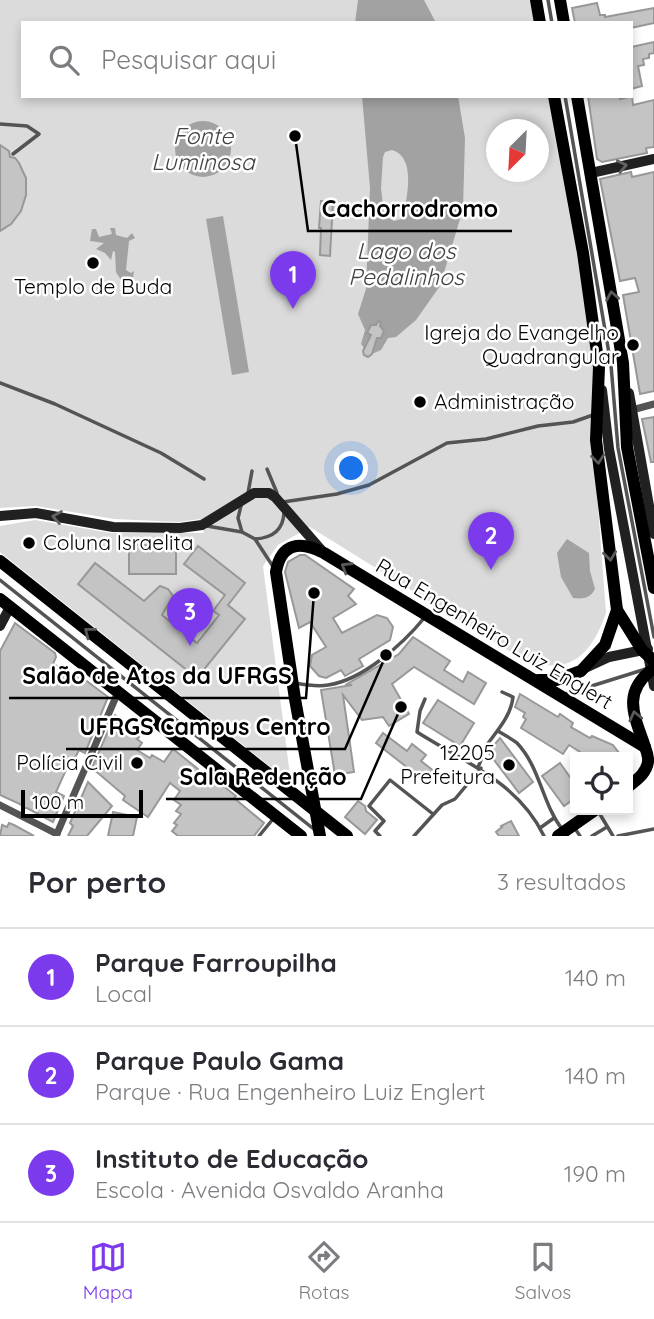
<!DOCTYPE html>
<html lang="pt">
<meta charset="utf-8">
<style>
body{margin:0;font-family:Quicksand,sans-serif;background:#f2f2f3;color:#2b2b33}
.controls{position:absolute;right:21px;bottom:21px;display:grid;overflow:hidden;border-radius:0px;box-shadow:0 4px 10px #0003}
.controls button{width:63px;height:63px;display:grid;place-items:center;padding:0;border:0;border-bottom:2px solid #e1e1e2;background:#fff;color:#2b2b33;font:35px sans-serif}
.compass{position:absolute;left:486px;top:119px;width:63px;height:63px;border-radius:50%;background:#fff;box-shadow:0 4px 10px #0003;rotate:204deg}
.scale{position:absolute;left:21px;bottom:18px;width:122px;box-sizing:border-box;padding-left:7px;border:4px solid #000;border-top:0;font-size:19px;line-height:24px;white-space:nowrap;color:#000;-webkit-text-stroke:5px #fff;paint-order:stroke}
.you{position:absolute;left:352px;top:469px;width:24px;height:24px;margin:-18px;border:5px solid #fff;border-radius:50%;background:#1a73e8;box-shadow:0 0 0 10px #1a73e833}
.badge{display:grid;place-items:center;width:46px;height:46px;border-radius:50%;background:#7c3aed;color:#fff;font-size:23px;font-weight:700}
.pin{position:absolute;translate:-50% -58px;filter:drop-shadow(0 2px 4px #0008)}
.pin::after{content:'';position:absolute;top:37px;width:24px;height:21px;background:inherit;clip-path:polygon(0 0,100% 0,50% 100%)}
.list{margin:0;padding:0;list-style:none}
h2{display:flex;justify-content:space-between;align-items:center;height:91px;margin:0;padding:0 28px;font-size:30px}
h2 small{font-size:23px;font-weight:400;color:#7c7c81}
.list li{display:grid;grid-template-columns:46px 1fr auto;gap:21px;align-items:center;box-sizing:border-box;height:98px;padding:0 28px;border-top:2px solid #e1e1e2}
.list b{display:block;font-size:26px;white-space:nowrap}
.list p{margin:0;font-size:23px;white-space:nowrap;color:#7c7c81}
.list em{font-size:23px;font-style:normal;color:#7c7c81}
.icon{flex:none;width:38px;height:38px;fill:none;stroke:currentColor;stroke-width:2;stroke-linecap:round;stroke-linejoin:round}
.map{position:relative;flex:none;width:654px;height:836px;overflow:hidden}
.search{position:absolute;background:#fff;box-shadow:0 4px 10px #0003;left:21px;right:21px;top:21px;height:77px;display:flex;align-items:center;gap:18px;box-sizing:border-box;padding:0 24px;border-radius:0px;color:#7c7c81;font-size:26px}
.sheet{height:385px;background:#fff}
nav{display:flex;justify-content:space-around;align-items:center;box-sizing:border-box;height:98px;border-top:2px solid #e1e1e2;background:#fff;font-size:19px;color:#7c7c81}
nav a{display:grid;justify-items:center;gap:4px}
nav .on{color:#7c3aed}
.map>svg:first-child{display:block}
.green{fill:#dbdbdb;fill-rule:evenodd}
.water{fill:#a2a2a2;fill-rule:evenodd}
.building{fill:#c4c4c4;stroke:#989898;stroke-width:2}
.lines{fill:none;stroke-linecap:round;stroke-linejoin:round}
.lane{stroke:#545454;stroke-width:3.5}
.street{stroke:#545454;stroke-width:7}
.secondary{stroke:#212121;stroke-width:10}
.primary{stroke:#000;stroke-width:12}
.oneway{stroke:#646464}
.oneway2{stroke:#595959}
.poi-dot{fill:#000;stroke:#fff;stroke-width:2.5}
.labels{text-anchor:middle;stroke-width:5;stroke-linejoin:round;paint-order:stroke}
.poi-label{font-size:21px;fill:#000;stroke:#fff;text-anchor:end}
.street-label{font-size:21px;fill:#000;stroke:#fff}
.water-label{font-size:23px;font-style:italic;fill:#434343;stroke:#fff}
.leader{fill:none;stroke:#000;stroke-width:2.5}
.callout-dot{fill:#000;stroke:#fff;stroke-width:2.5}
.callout-label{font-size:23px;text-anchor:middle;font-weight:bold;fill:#000;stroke:#fff;stroke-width:5;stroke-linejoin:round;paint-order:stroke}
</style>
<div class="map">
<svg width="654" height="836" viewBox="0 0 654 836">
<rect width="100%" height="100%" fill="#fff"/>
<path class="green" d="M 0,0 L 533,0 L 537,23 L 23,23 L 23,96 L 550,96 L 578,252 L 595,367 L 593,440 L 606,613 C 590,659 566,678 519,657 L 310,527 L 278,545 L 263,566 L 291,783 L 0,552 L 0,526 L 35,520 L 111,533 L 204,533 L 200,519 L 179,522 L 114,519 L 36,506 L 0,508 ZM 496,130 L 538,130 L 538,172 L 496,172 Z"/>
<g class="water">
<polygon points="358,0 424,0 436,23 355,23"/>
<path d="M 362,96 L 458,96 L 465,138 L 463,209 L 440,286 L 416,320 L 396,337 L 388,338 L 381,350 L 372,354 L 377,338 L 381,339 L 384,330 L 379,325 L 371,325 L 367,333 L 371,336 L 364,348 L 361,344 L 365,330 L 358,314 L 366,289 L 370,188 ZM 392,150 C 416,157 407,195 404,214 L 401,219 L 394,221 L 384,215 L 381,188 L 383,157 L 385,152 Z"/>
<circle cx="203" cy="149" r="28"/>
<polygon points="223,216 249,372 232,375 206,219"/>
<path d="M 110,228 L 115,228 L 116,235 L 127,238 L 132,233 L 135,238 L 129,241 L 126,270 L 131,273 L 134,271 L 133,278 L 128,277 C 125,284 128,290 131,296 L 116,272 L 115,252 L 113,251 L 111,260 L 105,253 L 96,249 L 104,243 L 90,241 L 92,229 L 96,229 L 99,237 L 112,234 Z"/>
<path d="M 567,539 L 589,553 L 590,571 L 595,589 C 590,599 582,599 573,598 L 561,577 L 557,553 Z"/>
</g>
<g class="building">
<polygon points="597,3 600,15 605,15 605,17 654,8 654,23 631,28 631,23 575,23 572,8"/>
<polygon points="654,42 654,53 649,54 649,58 643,59 644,65 638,66 642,86 631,89 631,47"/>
<polygon points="588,96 619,96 620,99 632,96 633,105 654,100 654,147 646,148 647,153 602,162 597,159"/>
<polygon points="0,145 9,151 10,157 15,158 19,163 26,178 26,195 21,211 11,224 0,231"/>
<polygon points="631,172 632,177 654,172 654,391 640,394 623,295 639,292 635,278 620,281 600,179"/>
<polygon points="321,201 333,202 330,256 320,255 321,228 319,228"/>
<polygon points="378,321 381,322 380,326 384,331 381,338 377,338 372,354 368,357 364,355 363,351 371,335 367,333 371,325 376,325"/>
<polygon points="654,417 654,462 651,462 642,419"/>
<rect x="129" y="545" width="47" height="29"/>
<polygon points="198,546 245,583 228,605 245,619 197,678 78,584 95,563 144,601 160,586 168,589 173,596 162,615 197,643 219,615 213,611 225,595 184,564"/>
<polygon points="300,555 305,555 354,589 348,596 356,604 333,618 342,633 377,615 387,618 393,627 390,640 359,659 363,666 345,676 341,670 326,678 319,676 310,666 312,655 326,647 310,622 299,628 285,572 288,562"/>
<polygon points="15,623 55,653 56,657 53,664 75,675 76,673 108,697 85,753 79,750 75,758 71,759 56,792 64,796 53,822 27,808 23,808 22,805 0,795 0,651"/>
<polygon points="413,637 450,661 444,670 463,682 468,672 486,683 474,704 414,667 392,684 409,714 389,726 383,717 362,720 343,695 354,772 335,775 321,690 352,685 347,684 399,654"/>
<polygon points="520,694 558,717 560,714 573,723 571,727 590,738 592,736 613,745 622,757 579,757 580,752 569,745 563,754 521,728 526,719 523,717 525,713 515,707"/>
<polygon points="438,700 474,723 460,746 423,723"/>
<polygon points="115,715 130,726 128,729 139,737 137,739 142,743 137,750 150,758 152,755 164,762 173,749 198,769 190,782 204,783 208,777 212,781 213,778 236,796 234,798 264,823 254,836 178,836 172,831 177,825 174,823 181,814 176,811 181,805 174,800 180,791 170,783 148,817 123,800 125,796 92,768"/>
<polygon points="383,733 407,751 412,744 426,755 421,761 435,772 427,783 376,743"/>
<polygon points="500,738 533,782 519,793 488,752"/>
<polygon points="560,763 570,777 575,774 575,798 564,806 542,776"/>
<polygon points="88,782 112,806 87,836 68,836 73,826 70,823"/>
<polygon points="358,801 365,806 366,811 377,820 365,834 345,817"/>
<polygon points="113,812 137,817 133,836 108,836"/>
<polygon points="511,821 519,836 499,836 496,832 502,827 501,826"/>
<polygon points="9,823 14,825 34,836 0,836 2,825 7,827"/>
</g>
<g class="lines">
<g class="lane">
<polyline points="548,0 552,23"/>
<polyline points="565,96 611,365 618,448 654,637"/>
<polyline points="0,124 27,126 39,134 13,154"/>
<polyline points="0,383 55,404 161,453 204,479"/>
<polyline points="267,469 277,493"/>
<polyline points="248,493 252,471"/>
<polyline points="283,502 337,494 369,485 447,443 486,439 538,426 573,422 593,415"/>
<polyline points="241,506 238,518 242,532 255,539 274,568"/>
<polyline points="207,526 242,532"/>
<path d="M 255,539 C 272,538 283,531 284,513"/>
<polyline points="0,580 315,830"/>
<path d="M 295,683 C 306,685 317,687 328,685 C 363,680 403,644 425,617"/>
<polyline points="566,694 649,668"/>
<path d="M 425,699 L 420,711 L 417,732 C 464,762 518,782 544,836"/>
<path d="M 498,731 C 504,735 511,738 517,743 C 540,767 542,803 562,829"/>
<path d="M 478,767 C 482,760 482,752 486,746 C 497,731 511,716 513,697 L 502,692"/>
<polyline points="598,811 613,836"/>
<polyline points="574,827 580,836"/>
<polyline points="540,828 554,818"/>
<polyline points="259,836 273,819"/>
<polyline points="380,836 375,831 384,821 369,806 390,780 433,814"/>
<polyline points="414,836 442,805 455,799 481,768"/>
<polyline points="592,836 607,827"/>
<polyline points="618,836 654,829"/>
</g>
<g class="street">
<polyline points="632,410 654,404"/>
<polyline points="0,805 57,834"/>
<polyline points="56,836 118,692"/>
</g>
<g class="secondary">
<polyline points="591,173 654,159"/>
<polyline points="602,390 609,449 654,686"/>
<polyline points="629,393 654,534"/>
<polyline points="0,516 36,513 113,527 180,528 202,525 254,493 269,493 275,497 324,553"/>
<polyline points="0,626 10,607"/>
<polyline points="583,669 609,657 648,649"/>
</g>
<g class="primary">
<polyline points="536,0 540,23"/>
<polyline points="560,0 564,23"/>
<polyline points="577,96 623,363 627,447 654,588"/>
<polyline points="0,561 347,836"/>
<polyline points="0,599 301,836"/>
<polyline points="617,610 642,650 654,661"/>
<polyline points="538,680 556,680 581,671 605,645 617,610 596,440 599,367 583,253 554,96"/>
<path d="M 628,787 C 636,780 646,774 648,762 C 649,755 645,748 643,741 C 632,711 624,690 654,668"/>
<path d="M 320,836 L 295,699 L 276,572 C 281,542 301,541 324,553 L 645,747"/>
<polyline points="558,836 595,810"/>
</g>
</g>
<defs><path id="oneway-chevron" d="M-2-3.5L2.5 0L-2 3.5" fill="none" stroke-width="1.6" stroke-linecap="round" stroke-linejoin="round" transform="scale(1.75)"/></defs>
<g class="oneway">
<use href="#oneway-chevron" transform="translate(622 166) rotate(-12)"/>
<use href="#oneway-chevron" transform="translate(57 517) rotate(-170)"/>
</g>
<g class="oneway2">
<use href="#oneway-chevron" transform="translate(612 296) rotate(-100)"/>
<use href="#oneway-chevron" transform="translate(598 459) rotate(84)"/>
<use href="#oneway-chevron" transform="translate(610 556) rotate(83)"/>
<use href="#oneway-chevron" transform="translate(346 567) rotate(-149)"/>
<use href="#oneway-chevron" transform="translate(89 632) rotate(-142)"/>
<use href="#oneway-chevron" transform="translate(635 716) rotate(-103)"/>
</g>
<g class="poi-dot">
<circle cx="93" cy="263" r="7"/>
<circle cx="633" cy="345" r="7"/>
<circle cx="420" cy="402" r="7"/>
<circle cx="29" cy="543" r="7"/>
<circle cx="137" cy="763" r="7"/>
<circle cx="509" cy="765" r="7"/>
</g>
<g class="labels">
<g class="poi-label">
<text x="93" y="294" text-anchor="middle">Templo de Buda</text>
<text x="619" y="340">Igreja do Evangelho<tspan x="619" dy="24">Quadrangular</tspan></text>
<text x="434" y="409" text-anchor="start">Administração</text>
<text x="43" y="550" text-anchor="start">Coluna Israelita</text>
<text x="495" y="760">12205<tspan x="495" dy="24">Prefeitura</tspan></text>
<text x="123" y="770">Polícia Civil</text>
</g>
<g class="street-label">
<text transform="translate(494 634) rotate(31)" y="7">Rua Engenheiro Luiz Englert</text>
</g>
<g class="water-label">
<text x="203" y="144">Fonte<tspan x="203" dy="26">Luminosa</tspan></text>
<text x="406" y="259">Lago dos<tspan x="406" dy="26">Pedalinhos</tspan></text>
</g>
</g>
<path class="leader" d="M295 136L308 231H512M314 593L306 698H9M386 655L345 749H66M401 707L361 799H166"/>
<g class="callout-dot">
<circle cx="295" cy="136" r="7"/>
<circle cx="314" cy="593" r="7"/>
<circle cx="386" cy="655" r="7"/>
<circle cx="401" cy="707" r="7"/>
</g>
<g class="callout-label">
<text x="410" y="217">Cachorrodromo</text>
<text x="157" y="684">Salão de Atos da UFRGS</text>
<text x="205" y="735">UFRGS Campus Centro</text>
<text x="263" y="785">Sala Redenção</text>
</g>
</svg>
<div class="controls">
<button><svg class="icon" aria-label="locate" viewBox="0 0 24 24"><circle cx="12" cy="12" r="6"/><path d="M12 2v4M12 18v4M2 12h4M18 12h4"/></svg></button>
</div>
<svg class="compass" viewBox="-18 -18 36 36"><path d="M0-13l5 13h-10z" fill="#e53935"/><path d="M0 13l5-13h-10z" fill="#7c7c81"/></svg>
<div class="scale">100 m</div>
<div class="you"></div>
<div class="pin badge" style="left:293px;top:309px">1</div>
<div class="pin badge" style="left:491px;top:570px">2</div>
<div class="pin badge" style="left:190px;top:646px">3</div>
<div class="search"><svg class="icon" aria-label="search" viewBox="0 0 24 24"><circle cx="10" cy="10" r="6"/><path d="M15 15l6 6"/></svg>Pesquisar aqui</div>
</div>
<section class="sheet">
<h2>Por perto<small>3 resultados</small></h2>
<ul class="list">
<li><span class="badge">1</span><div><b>Parque Farroupilha</b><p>Local</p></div><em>140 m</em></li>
<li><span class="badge">2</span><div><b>Parque Paulo Gama</b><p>Parque · Rua Engenheiro Luiz Englert</p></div><em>140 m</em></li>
<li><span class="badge">3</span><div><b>Instituto de Educação</b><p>Escola · Avenida Osvaldo Aranha</p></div><em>190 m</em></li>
</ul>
</section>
<nav>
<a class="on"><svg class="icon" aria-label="map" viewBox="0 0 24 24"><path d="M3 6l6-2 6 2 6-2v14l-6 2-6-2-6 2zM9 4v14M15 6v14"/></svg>Mapa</a>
<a><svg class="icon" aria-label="directions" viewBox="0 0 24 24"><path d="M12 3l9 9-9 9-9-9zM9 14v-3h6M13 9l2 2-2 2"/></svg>Rotas</a>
<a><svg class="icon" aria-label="saved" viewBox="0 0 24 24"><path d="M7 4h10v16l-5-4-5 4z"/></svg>Salvos</a>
</nav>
